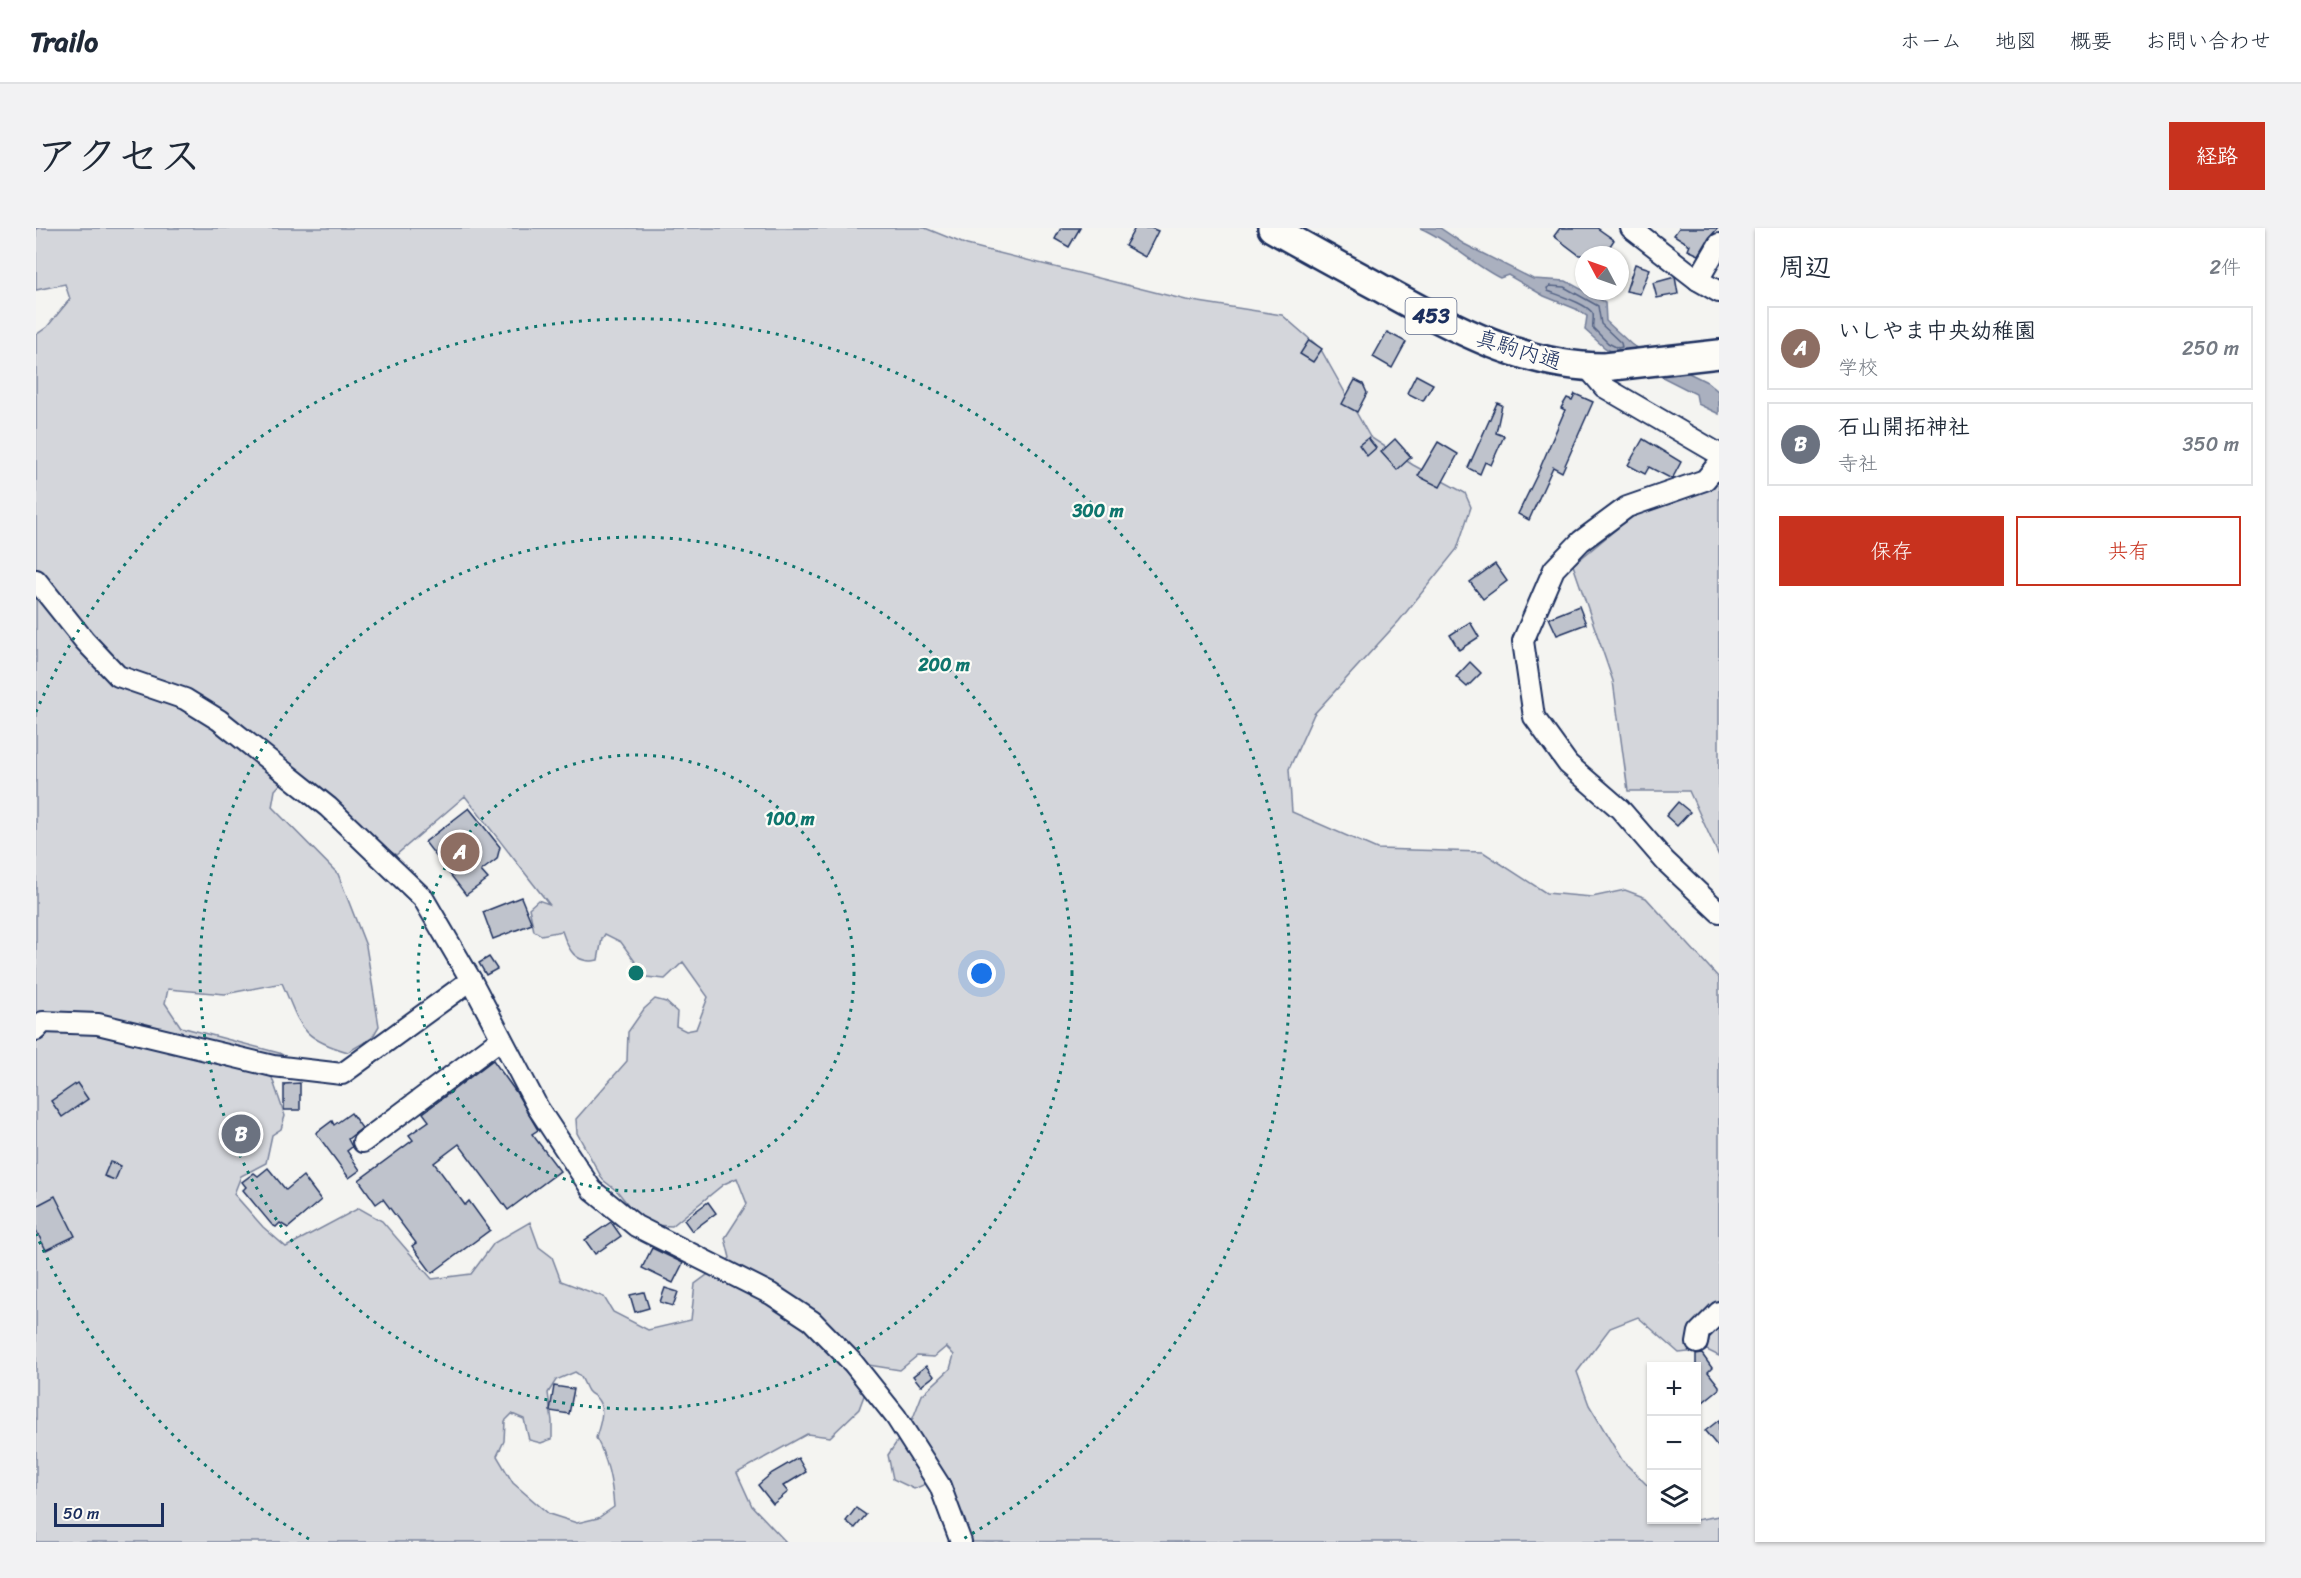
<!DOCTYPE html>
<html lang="ja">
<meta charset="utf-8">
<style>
body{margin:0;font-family:Sriracha,"Klee One",sans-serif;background:#f2f2f3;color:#1f2937}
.controls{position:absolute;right:18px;bottom:18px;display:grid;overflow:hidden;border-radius:0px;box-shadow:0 2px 4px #0004}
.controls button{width:54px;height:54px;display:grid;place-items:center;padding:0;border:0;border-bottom:2px solid #e0e1e3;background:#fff;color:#1f2937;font:30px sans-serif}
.compass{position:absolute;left:1539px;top:18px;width:54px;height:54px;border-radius:50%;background:#fff;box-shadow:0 2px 4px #0004;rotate:311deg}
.scale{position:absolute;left:18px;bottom:15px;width:110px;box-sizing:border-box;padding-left:6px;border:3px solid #1b2f5e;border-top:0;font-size:16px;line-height:21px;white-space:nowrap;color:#1b2f5e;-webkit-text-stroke:4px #fdfcf7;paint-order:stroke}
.you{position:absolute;left:946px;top:746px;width:21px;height:21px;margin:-15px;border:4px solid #fff;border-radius:50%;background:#1a73e8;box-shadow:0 0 0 9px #1a73e833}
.badge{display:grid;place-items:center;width:39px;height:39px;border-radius:50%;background:#c8321e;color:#fff;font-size:20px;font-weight:700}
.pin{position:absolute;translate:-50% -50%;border:3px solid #fff;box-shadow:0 2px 6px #0006}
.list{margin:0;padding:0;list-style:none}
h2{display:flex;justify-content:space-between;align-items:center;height:78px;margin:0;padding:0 24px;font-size:26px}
h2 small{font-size:20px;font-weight:400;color:#747a83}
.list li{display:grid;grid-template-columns:39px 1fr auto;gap:18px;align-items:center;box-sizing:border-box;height:84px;margin:0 12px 12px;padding:0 12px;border:2px solid #e0e1e3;border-radius:0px}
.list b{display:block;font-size:22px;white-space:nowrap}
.list p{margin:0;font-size:20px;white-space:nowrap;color:#747a83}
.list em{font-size:20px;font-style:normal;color:#747a83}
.actions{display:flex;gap:12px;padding:18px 24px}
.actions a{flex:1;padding:14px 0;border:2px solid #c8321e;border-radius:0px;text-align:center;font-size:21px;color:#c8321e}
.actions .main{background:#c8321e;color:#fff}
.icon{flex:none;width:33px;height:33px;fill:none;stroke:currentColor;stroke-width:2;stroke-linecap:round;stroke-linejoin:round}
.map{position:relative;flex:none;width:1683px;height:1314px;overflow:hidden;border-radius:0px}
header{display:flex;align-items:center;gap:36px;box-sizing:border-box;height:84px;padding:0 30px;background:#fff;border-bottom:2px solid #e0e1e3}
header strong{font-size:28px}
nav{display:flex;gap:33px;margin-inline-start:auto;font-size:21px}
.intro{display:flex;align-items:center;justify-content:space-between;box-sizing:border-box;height:144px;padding:0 36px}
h1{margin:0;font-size:42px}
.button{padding:15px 27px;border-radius:0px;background:#c8321e;color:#fff;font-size:21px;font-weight:700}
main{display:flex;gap:36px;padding:0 36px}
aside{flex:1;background:#fff;border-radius:0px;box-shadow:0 2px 4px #0004}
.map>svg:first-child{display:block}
.green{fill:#d4d6db;stroke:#78829c;stroke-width:1.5;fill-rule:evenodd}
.water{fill:#aab0bf;stroke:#717c98;stroke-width:1.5}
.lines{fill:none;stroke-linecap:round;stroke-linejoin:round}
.shore{stroke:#546385;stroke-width:1.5}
.building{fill:#bfc3cc;stroke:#1b2f5e;stroke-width:1.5}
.minor-casing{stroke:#1b2f5e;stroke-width:24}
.highway-casing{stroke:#1b2f5e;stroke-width:32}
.minor{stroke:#fdfcf7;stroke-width:20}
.highway{stroke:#fdfcf7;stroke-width:27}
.ring{fill:none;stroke:#0f766e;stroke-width:3;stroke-dasharray:3 6}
.labels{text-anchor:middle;stroke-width:4.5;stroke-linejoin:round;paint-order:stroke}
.shield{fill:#fdfcf7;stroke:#5f6c8c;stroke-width:1.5}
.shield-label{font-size:21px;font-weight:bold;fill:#1b2f5e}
.street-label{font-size:22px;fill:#1b2f5e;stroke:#fdfcf7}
.centre{fill:#0f766e;stroke:#fdfcf7;stroke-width:3}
.ring-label{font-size:18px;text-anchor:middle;font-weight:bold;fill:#0f766e;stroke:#fdfcf7;stroke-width:4.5;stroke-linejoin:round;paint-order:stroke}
</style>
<header>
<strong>Trailo</strong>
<nav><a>ホーム</a><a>地図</a><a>概要</a><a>お問い合わせ</a></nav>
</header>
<div class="intro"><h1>アクセス</h1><a class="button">経路</a></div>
<main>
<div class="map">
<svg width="1683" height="1314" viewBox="0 0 1683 1314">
<rect width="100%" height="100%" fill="#f4f4f1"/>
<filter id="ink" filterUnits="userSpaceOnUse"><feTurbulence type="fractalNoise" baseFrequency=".0167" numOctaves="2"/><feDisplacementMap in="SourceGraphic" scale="12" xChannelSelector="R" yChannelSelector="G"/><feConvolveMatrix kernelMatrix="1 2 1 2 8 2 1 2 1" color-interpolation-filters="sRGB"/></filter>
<g filter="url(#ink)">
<g class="green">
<path d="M 0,0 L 889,0 L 931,17 L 1150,72 L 1246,87 L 1284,120 L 1334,209 L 1377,237 L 1429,265 L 1435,279 L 1421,321 L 1363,393 L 1278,486 L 1253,541 L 1256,584 L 1341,621 L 1447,624 L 1510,665 L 1556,669 L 1589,662 L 1610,670 L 1683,750 L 1683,1128 L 1671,1122 L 1643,1125 L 1602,1089 L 1574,1100 L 1541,1144 L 1553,1177 L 1586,1232 L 1615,1261 L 1616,1292 L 1660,1292 L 1683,1288 L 1683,1314 L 931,1314 L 906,1249 L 878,1261 L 857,1251 L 852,1227 L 877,1190 L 886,1167 L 914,1141 L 918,1127 L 910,1119 L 898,1129 L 881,1128 L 864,1142 L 826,1136 L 808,1119 L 805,1138 L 829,1165 L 823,1181 L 794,1209 L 771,1206 L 701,1245 L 716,1278 L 750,1314 L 0,1314 L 0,107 L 11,99 L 34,71 L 29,56 L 0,62 ZM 256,544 L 337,613 L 360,627 L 429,568 L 513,676 L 502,672 L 493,680 L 498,703 L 505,707 L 526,703 C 532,721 539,737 562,732 L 566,711 L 569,706 L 585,714 L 610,749 L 629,751 L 647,734 L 672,769 L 660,801 L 650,803 L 640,798 L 641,784 L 630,774 L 619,771 L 608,781 L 592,804 L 591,833 L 540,891 L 541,905 L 567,952 L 582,964 L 601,988 L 613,997 L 636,998 L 688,956 L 701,950 L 711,976 L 689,1010 L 694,1030 L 659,1056 L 655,1092 L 612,1102 L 577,1084 L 568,1069 L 525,1053 L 516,1029 L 503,1019 L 494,994 L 458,1015 L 435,1046 L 396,1051 L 346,993 L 323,980 L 250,1019 L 227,999 L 198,966 L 205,948 L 230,935 L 236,907 L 245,901 L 249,888 L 234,844 L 258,833 L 243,825 L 145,799 L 129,775 L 132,761 L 189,766 L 246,755 C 265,798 263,810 312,824 L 336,810 L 343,798 L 330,718 L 302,646 L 236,579 L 239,562 ZM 539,1144 C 547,1148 547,1155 552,1163 C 555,1167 560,1168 562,1172 C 570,1183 563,1198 560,1210 C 572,1232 576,1254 578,1279 L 562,1290 L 541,1295 L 513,1286 L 477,1255 L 461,1228 L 468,1213 L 469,1193 L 476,1186 L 488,1191 L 493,1212 L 505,1215 L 516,1211 L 516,1193 L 512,1165 L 520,1152 Z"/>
<polygon points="1683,254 1683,628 1653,563 1592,563 1577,453 1537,337 1596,288"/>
</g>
<path class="water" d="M 1384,0 L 1404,0 L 1428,16 L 1497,51 L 1530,53 L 1569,74 L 1570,93 L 1596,117 L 1671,154 L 1683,164 L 1683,186 L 1662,176 L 1660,166 L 1569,120 L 1549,102 L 1551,88 L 1540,81 L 1508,68 L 1472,47 L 1464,50 C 1436,36 1413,12 1384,0 Z"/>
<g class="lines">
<path class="shore" d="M 1514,58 L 1528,59 L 1562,78 L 1565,96 L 1585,115 L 1586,119 L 1582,120 L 1572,115 L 1557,100 C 1556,97 1558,90 1557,86 C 1552,76 1522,67 1512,63 L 1511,60 Z"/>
</g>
<g class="building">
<polygon points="1025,0 1044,0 1033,19 1019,11"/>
<polygon points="1099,0 1115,0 1122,3 1109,29 1089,18"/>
<polygon points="1524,0 1561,0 1578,12 1568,27 1543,27 1518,8"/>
<polygon points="1643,0 1682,0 1673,10 1663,27 1652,22 1654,17 1638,7"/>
<polygon points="1599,36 1614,41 1604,66 1590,63"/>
<polygon points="1639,49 1642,66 1621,70 1617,55"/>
<polygon points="1351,104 1370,114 1356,140 1337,129"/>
<polygon points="1273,112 1286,121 1277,134 1264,126"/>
<polygon points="1380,147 1397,156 1387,173 1371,165"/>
<polygon points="1319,152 1327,156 1331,165 1321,184 1306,176"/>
<polygon points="1539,166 1557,174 1526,244 1517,239 1493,292 1482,286 1501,247 1529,182 1525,180 1531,170 1536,172"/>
<polygon points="1461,175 1466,177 1460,205 1468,208 1455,237 1449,234 1444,246 1432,240"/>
<polygon points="1332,210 1340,220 1331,228 1323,217"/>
<polygon points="1359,211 1375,229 1361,242 1345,224"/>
<polygon points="1607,211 1645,234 1636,251 1613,239 1609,246 1592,237"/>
<polygon points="1402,214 1422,226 1404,259 1382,248"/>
<polygon points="1459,336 1471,353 1447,371 1434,354"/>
<polygon points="1543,378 1550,396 1521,407 1513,390"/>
<polygon points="1434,394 1443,409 1423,422 1414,407"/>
<polygon points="1434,434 1445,445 1431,459 1420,449"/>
<polygon points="1642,574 1654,584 1641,598 1630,588"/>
<polygon points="433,580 464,619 461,631 445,643 452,651 430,667 389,614"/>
<polygon points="485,669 496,696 457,711 447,684"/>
<polygon points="453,729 461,741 450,747 443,735"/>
<polygon points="457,832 480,864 502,902 496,906 524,943 472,982 423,916 398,935 429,977 433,973 454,1002 396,1045 376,1018 380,1015 347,971 340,976 323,952 377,912 373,907 393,893 387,885"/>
<polygon points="41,855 52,871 26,889 15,873"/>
<polygon points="264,855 264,882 248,882 248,856"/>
<polygon points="315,885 326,900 312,911 316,919 311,923 324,942 313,950 280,905 296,893 298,897"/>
<polygon points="74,934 85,938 79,952 68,948"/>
<polygon points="232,940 250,962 267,948 285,972 252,1000 244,995 240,999 236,997 207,962 210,959 206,954 218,945 222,948"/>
<polygon points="19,968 39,1008 10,1022 0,1002 0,978"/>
<polygon points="672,974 680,985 656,1003 648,992"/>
<polygon points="575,994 585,1008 559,1026 549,1012"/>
<polygon points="616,1020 647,1035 637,1055 606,1040"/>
<polygon points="629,1060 642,1064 637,1078 624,1074"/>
<polygon points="608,1064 613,1080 599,1084 594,1067"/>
<polygon points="1666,1126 1676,1140 1672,1144 1683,1158 1683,1161 1667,1174 1660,1168 1660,1127"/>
<polygon points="890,1138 898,1148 885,1158 877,1148"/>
<polygon points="518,1158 538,1161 533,1186 514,1183"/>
<polygon points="1683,1192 1683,1220 1669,1203"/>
<polygon points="762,1230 770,1244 747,1258 752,1264 737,1276 722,1257 736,1245"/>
<polygon points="820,1280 830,1287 819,1300 810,1293"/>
</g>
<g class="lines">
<g class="minor-casing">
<g id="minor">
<polyline points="1595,0 1662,52 1683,64"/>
<polyline points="1662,52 1683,16"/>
<polyline points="1551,139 1568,159 1683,226"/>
<polyline points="1683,235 1669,252 1591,279 1545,313 1518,341 1487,413 1498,489 1532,536 1584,581 1629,633 1683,684"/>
<polyline points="0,352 48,412 82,448 149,471 183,492 292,579 387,670 435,752 502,880 556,962 600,998 735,1066 776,1093 817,1135 860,1189 904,1258 925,1314"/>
<polyline points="0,802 7,794 62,796 237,838 306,846 435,752"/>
<polyline points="327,914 465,811"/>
<polyline points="1661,1115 1663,1104 1683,1084"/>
</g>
</g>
<g class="highway-casing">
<path id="highway" d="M 1236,0 C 1271,20 1306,39 1341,58 C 1412,97 1485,139 1568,139 L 1683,126"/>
</g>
<use href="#minor" class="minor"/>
<use href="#highway" class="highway"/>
</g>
</g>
<g class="ring">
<circle cx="600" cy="745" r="218"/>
<circle cx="600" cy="745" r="436"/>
<path d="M273 1311A654 654 0 0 1 0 1006M0 484A654 654 0 1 1 927 1311"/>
</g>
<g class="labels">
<rect class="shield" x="1369.5" y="70" width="51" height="36" rx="4.5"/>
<g class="shield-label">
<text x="1395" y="95">453</text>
</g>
<g class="street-label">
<text transform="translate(1483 121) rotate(17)" y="8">真駒内通</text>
</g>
</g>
<circle cx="600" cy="745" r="9" class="centre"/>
<g class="ring-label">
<text x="1062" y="289">300 m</text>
<text x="908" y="443">200 m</text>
<text x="754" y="597">100 m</text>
</g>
</svg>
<div class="controls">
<button>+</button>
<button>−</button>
<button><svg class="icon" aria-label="layers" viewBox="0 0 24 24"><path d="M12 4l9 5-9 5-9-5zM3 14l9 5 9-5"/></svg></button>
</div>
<svg class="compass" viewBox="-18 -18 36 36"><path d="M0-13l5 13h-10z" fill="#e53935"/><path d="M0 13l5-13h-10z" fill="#747a83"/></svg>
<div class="scale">50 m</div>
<div class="you"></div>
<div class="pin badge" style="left:424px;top:624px;background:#8d6e63">A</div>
<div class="pin badge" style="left:205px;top:906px;background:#6b7280">B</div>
</div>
<aside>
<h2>周辺<small>2件</small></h2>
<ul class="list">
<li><span class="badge" style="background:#8d6e63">A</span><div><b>いしやま中央幼稚園</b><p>学校</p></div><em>250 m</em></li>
<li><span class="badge" style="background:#6b7280">B</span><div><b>石山開拓神社</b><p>寺社</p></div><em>350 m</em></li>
</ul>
<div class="actions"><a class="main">保存</a><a>共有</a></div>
</aside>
</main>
